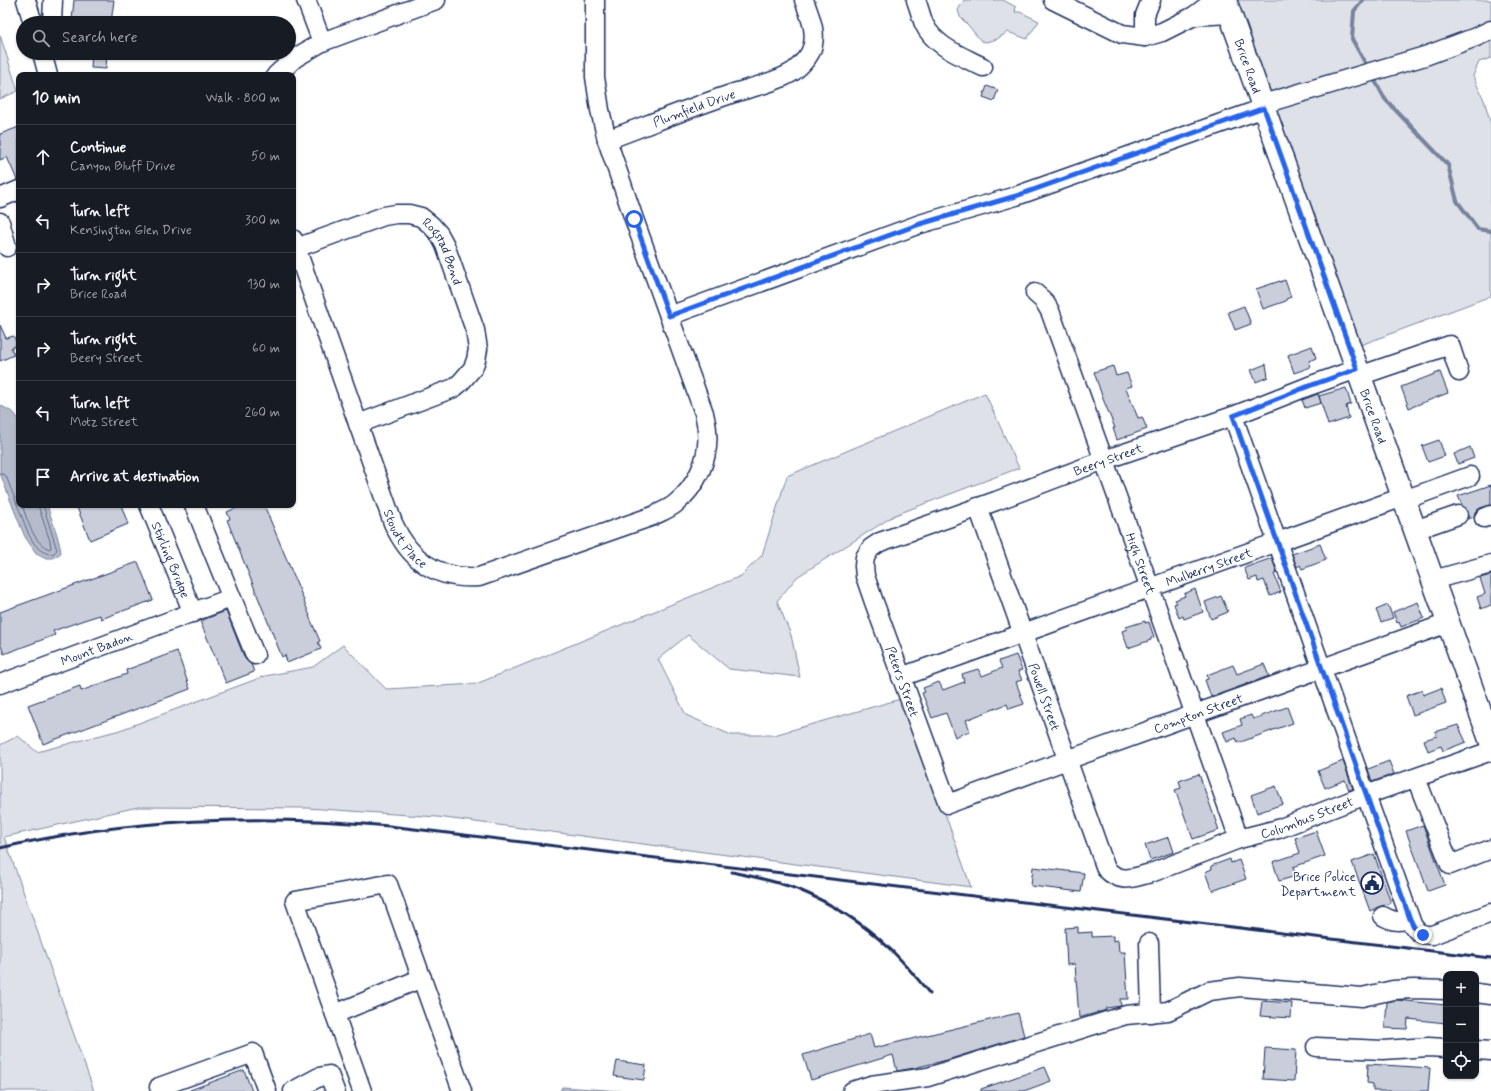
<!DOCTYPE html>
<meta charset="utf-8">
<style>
body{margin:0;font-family:Mynerve,sans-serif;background:#242831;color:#f1f3f6}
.controls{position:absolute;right:12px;bottom:12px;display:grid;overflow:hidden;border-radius:8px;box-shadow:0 1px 3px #0004}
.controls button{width:36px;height:36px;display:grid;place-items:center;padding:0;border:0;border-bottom:1px solid #363941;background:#171b24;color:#f1f3f6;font:20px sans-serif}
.stop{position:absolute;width:12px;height:12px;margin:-9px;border:3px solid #2563eb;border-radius:50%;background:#fff}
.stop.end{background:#2563eb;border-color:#fff;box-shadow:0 1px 4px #0008}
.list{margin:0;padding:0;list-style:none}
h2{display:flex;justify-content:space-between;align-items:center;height:52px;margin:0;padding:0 16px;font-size:17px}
h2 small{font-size:13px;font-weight:400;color:#9ea1a6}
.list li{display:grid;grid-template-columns:26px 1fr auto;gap:12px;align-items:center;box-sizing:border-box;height:64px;padding:0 16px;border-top:1px solid #363941}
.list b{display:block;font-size:15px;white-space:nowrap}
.list p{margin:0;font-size:13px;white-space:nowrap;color:#9ea1a6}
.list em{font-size:13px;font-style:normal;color:#9ea1a6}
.icon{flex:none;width:22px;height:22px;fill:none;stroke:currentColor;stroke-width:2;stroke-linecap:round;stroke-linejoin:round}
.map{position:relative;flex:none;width:1491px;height:1091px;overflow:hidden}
.search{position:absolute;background:#171b24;box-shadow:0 1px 3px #0004;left:16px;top:16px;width:280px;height:44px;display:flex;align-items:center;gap:10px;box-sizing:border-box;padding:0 14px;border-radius:22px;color:#9ea1a6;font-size:15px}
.panel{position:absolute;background:#171b24;box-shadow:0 1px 3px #0004;left:16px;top:72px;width:280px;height:436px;border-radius:8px}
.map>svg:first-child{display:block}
.green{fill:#dee1e7;stroke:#7c88a2}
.water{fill:#b5bbca;stroke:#77839f}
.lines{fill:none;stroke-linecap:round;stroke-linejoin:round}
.shore{stroke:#596789;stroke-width:1}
.stream{stroke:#77839f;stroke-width:4}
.building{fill:#caceda;stroke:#1b2f5e}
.minor-casing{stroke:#1b2f5e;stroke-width:21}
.major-casing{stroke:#1b2f5e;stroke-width:25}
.minor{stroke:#fff;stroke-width:18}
.major{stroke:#fff;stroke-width:22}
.rail{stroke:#1b2f5e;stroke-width:3}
.route{stroke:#2563eb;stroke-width:5}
.labels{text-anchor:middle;stroke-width:3;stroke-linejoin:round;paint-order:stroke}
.street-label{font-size:13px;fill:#1b2f5e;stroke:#fff}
.poi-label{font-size:13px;fill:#1b2f5e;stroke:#fff;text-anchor:end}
</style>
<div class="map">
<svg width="1491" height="1091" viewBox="0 0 1491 1091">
<rect width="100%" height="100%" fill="#fff"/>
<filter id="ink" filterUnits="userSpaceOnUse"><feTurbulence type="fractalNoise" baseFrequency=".025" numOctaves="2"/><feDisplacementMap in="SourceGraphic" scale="8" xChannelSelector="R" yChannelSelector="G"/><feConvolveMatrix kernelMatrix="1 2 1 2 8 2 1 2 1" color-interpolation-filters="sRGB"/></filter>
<g filter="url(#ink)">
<g class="green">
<polygon points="964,0 1003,0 1016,7 1015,12 1020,12 1039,21 1027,39 1008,32 997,39 986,42 981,41 968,25 960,17 958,10"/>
<polygon points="1237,0 1491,0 1491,58 1479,62 1473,76 1484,100 1491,124 1491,296 1358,346"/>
<polygon points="0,35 18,91 0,99"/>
<polygon points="985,393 1019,468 895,515 797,577 777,601 791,635 800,677 729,669 688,635 658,659 686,715 731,735 774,735 904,698 971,887 437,817 307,808 138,807 4,837 94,1091 0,1091 0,745 18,736 37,752 120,730 265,676 313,667 343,645 386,689 476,684 741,576 762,555 787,476"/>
</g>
<g class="water">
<path d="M 0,405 L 14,413 L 19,420 L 19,505 L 47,505 C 52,521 59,537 61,553 L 53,558 L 46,558 L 36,553 L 25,537 L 14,510 L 0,473 Z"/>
<polygon points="562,1087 621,1091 560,1091"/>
</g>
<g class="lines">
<g class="shore">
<path d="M 0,474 L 3,474 L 6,476 L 29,535 C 35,545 40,554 53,554 L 57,550 L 43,505"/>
<path d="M 22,505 C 27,519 34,545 50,549 L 51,547 L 50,541 L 38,505"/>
</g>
<g class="stream">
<polyline points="1363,0 1354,11 1352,39 1368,68"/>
<polyline points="1373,77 1385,99 1448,165 1457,201 1478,229 1491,231"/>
</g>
</g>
<g class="building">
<polygon points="74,0 114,0 111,23 89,23 89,21 72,20"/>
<polygon points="92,53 107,53 106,69 91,68"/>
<polygon points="987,86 998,90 994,101 983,97"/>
<polygon points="19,127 19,180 17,180 7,157 0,160 0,134"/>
<polygon points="1285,280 1291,297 1286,299 1286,301 1263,309 1256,289 1280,281 1280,282"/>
<polygon points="1244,306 1251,324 1235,330 1228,312"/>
<polygon points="0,325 6,338 14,336 17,345 11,348 14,355 0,361"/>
<polygon points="1312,346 1316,358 1309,361 1311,367 1294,373 1288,355"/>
<polygon points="1266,364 1268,377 1256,382 1251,370"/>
<polygon points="1113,366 1116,376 1127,373 1132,386 1126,388 1138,418 1142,417 1147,429 1117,440 1113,428 1115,428 1103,399 1094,372"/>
<polygon points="1440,372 1448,393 1409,408 1401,387"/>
<polygon points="1346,388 1351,404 1346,406 1349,418 1328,425 1319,396"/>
<polygon points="1318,394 1321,403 1305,408 1302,400"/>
<polygon points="1439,440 1445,456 1428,462 1422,446"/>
<polygon points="1470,447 1474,458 1458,464 1454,454"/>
<polygon points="1491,485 1491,505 1480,508 1475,512 1474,517 1468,519 1468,511 1462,505 1458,496"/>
<polygon points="76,505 121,505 128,524 90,540"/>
<polygon points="243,505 264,505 300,591 310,616 309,616 320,641 318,642 321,649 287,663 285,655 282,657 227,520 230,519 227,512"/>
<polygon points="1320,544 1326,560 1302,569 1300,565 1297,567 1292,554"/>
<polygon points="1272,558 1277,573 1274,574 1281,592 1270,596 1264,580 1258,582 1257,577 1249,580 1244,568"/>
<polygon points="138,562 153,600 101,619 100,615 84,620 53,631 55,635 4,654 0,643 0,612"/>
<polygon points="1491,575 1491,605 1481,609 1477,597 1485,594 1480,578"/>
<polygon points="1195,589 1203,612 1184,619 1183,616 1179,618 1174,604 1177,603 1175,600 1185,596 1184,594"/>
<polygon points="1221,596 1228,612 1211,619 1205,602"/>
<polygon points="1418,602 1424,618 1401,627 1399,622 1397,623 1393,612"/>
<polygon points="1388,605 1393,618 1381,622 1376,610"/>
<polygon points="226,611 245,659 251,664 254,672 226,683 200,621"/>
<polygon points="1145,621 1145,623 1149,622 1154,637 1151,638 1151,640 1128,648 1122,631 1127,629 1126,627"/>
<polygon points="177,651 190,689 43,744 28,705 80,686 81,691 97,685 127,674 126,670"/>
<polygon points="1016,655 1022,670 1018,671 1022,680 1016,682 1024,704 1009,709 1007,704 966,720 970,731 955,737 946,713 932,718 922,693 925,692 923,688 939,682 943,690 964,682 962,674 978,669 982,676 1002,668 999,661"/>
<polygon points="1264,664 1269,676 1211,697 1205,680 1208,679 1207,675 1233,665 1237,674"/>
<polygon points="1441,688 1446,703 1413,715 1406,696 1422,690 1423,695"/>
<polygon points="1287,707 1293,723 1238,743 1236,738 1227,742 1223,732 1242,725 1240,719 1251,715 1253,719"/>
<polygon points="1458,725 1466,742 1443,751 1441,746 1428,751 1424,740 1437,736 1435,732"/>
<polygon points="1343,761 1353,789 1349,790 1345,780 1325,788 1318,771"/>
<polygon points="1389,761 1394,774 1372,782 1368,769"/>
<polygon points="1199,774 1219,830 1193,839 1175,790 1181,788 1179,781"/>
<polygon points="1276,786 1283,804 1257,813 1251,795"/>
<polygon points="1423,825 1445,885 1428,891 1406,831"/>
<polygon points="1316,831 1325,856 1293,867 1296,876 1279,881 1273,862 1300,853 1295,838"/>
<polygon points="1169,837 1174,852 1150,860 1145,845"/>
<polygon points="1374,854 1391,903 1378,907 1370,911 1352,862"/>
<polygon points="1230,859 1231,863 1239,860 1246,879 1212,891 1205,872 1212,869 1211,866"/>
<polygon points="1033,867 1084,873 1081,892 1031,886"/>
<polygon points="1078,927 1078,933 1092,932 1092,937 1113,936 1113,941 1118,940 1119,952 1125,952 1128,999 1120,999 1121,1006 1106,1008 1106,1010 1079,1018 1075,964 1067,965 1065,928"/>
<polygon points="1397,1000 1446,1005 1446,1023 1408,1019 1407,1029 1385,1028 1387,1002"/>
<polygon points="1262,1001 1292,1003 1291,1018 1260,1016"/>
<polygon points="1018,1013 1024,1036 947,1060 914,1068 897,1071 893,1055 811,1080 803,1055 870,1034 874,1048"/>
<polygon points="1265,1048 1296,1050 1294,1081 1263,1079"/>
<polygon points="617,1061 646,1065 644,1080 614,1076"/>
<polygon points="1368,1064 1430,1068 1428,1091 1373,1091 1373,1084 1367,1083"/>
<polygon points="1045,1067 1051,1081 1024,1091 981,1091 981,1089"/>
<polygon points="244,1070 252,1091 191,1091 190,1090"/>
</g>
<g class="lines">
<g class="minor-casing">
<g id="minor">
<polyline points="26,0 33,23"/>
<polyline points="306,0 322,42"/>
<path d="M 916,0 C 919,8 921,16 924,24 C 935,47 962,56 983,67"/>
<polyline points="1053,0 1122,34 1145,37 1162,32 1194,16"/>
<polyline points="1215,0 1194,16 1230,14"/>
<polyline points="52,23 53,0"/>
<polyline points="1145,37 1145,15 1151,0"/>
<polyline points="42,53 48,75"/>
<polyline points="276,75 295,58 322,42 436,0"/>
<polyline points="1263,104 1425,56 1476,37 1491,30"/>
<path id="s1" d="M 607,140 C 647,125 687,109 728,95 C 748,88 776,83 794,71 C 800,66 806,60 810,53 C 819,36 810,16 804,0"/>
<polyline points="0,198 19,190"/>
<polyline points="0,222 7,247"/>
<path id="s2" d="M 293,239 L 393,523 C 410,561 438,580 479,577 L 653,516 C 660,512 669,509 675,504 C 696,487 710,459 707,431 C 707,425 705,419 704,413 L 634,219 L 607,140 L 600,110 L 595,77 L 595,0"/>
<path id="s3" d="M 296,248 L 384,216 L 396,214 L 409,214 L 421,217 L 431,225 L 439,234 L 445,245 L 475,330 L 478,349 L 476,360 L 473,368 L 461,382 L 454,388 L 358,424"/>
<path id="s4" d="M 1035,293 L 1044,301 L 1050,311 L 1150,588 L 1239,839"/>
<polyline points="669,316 920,224 1016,196 1264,108"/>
<path id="s5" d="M 1357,369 L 1309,386 L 1233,416 L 1104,460 L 996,501 L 880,542 L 871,548 L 865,557 L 864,566 L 865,576 L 874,602 L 948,804 L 1067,760 L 1448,623"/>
<polyline points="1359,376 1450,345 1459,372"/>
<path d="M 1233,416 L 1366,795 L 1412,924 C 1417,933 1421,935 1432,935 L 1491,913"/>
<polyline points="1404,500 1470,476"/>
<path id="s6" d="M 149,505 L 193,613"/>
<polyline points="194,505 255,655"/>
<path id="s7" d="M 978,507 L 1106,869 C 1121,884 1132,878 1151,873 L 1239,839 L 1278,829 L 1366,795 L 1491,751"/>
<polyline points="1484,518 1491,515"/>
<polyline points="1415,530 1458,515"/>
<polyline points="1433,580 1491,564"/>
<path id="s8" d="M 901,677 L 1403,497"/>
<path id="s9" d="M 0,684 L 231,598"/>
<polyline points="1416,778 1450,865 1491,849"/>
<path d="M 1383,916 C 1393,922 1399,922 1410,919"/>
<polyline points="1149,943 1151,1013"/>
<polyline points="1476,993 1491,995"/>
<polyline points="335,1014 422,978"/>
<polyline points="1316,1047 1383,1050 1428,1047 1446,1048"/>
<polyline points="1476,1050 1491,1051"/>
<polyline points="161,1091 159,1087 253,1053 267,1091"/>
<polyline points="293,1091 319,1077 329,1075 335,1091"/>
<polyline points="362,1091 295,901 388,884 462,1091"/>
<polyline points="852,1091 871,1085 928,1077 1126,1015 1168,1011 1209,991 1240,987 1362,997 1393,990 1414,989 1446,990"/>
</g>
</g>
<g class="major-casing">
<g id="major">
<path id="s10" d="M 1225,0 L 1491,742"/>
</g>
</g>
<use href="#minor" class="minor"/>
<use href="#major" class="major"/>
<g class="rail">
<path d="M 0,848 C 130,818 257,814 389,826 L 1491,958"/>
<path d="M 732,872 C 754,877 776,881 797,889 C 831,903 863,923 889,948 C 904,962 917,978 930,994"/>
</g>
</g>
</g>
<g class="lines" filter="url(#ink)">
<polyline class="route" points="634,219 669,316 920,224 1016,196 1264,108 1357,369 1309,386 1233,416 1410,919 1416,931 1423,935"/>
</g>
<defs>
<g id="civic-ring" transform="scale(1.15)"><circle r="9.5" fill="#fff" stroke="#1b2f5e" stroke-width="1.5"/><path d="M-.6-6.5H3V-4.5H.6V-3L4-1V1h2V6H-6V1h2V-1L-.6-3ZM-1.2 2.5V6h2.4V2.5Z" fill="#1b2f5e"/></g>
</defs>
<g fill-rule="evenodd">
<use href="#civic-ring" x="1372" y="883"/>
</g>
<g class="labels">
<g class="street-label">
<text dy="5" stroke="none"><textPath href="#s10" startOffset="70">Brice Road</textPath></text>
<text dy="5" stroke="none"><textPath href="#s1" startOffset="93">Plumfield Drive</textPath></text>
<text dy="5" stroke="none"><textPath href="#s3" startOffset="173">Rogstad Bend</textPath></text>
<text dy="5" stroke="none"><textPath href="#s10" startOffset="442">Brice Road</textPath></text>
<text transform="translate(1108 459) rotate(-20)" y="5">Beery Street</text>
<text dy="5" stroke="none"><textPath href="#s2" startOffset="321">Stoudt Place</textPath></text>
<text dy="5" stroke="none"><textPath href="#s6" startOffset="59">Stirling Bridge</textPath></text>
<text dy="5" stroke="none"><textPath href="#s4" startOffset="292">High Street</textPath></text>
<text dy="5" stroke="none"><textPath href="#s8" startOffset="327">Mulberry Street</textPath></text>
<text dy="5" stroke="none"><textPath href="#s9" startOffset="103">Mount Badon</textPath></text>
<text dy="5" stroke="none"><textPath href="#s5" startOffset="660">Peters Street</textPath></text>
<text dy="5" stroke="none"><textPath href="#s7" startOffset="201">Powell Street</textPath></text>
<text dy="5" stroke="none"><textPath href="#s5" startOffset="1057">Compton Street</textPath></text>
<text dy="5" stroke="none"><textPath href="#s7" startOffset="598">Columbus Street</textPath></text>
</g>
<g class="poi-label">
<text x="1356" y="881">Brice Police<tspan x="1356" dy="15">Department</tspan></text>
</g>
</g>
</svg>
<div class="controls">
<button>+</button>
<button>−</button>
<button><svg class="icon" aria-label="locate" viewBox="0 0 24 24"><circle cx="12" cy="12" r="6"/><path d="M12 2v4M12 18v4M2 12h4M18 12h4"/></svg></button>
</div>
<div class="stop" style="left:634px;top:219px"></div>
<div class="stop end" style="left:1423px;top:935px"></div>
<div class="search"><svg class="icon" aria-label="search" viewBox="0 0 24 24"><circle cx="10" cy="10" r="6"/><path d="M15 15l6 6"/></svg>Search here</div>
<section class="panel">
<h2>10 min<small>Walk · 800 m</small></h2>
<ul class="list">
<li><svg class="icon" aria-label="ahead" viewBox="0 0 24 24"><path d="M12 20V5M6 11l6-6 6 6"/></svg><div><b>Continue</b><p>Canyon Bluff Drive</p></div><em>50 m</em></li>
<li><svg class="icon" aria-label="left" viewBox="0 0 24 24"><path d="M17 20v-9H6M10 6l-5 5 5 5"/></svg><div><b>Turn left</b><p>Kensington Glen Drive</p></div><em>300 m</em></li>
<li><svg class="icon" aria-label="right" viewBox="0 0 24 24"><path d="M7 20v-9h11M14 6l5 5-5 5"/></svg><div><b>Turn right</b><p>Brice Road</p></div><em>130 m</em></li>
<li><svg class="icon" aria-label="right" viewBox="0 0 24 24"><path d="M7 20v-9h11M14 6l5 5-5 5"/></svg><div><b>Turn right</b><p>Beery Street</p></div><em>60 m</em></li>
<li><svg class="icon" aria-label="left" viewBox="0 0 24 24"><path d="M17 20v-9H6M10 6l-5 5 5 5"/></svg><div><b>Turn left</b><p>Motz Street</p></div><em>260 m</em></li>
<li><svg class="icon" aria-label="arrive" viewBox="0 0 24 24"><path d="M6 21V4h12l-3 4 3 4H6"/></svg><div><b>Arrive at destination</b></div></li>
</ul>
</section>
</div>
